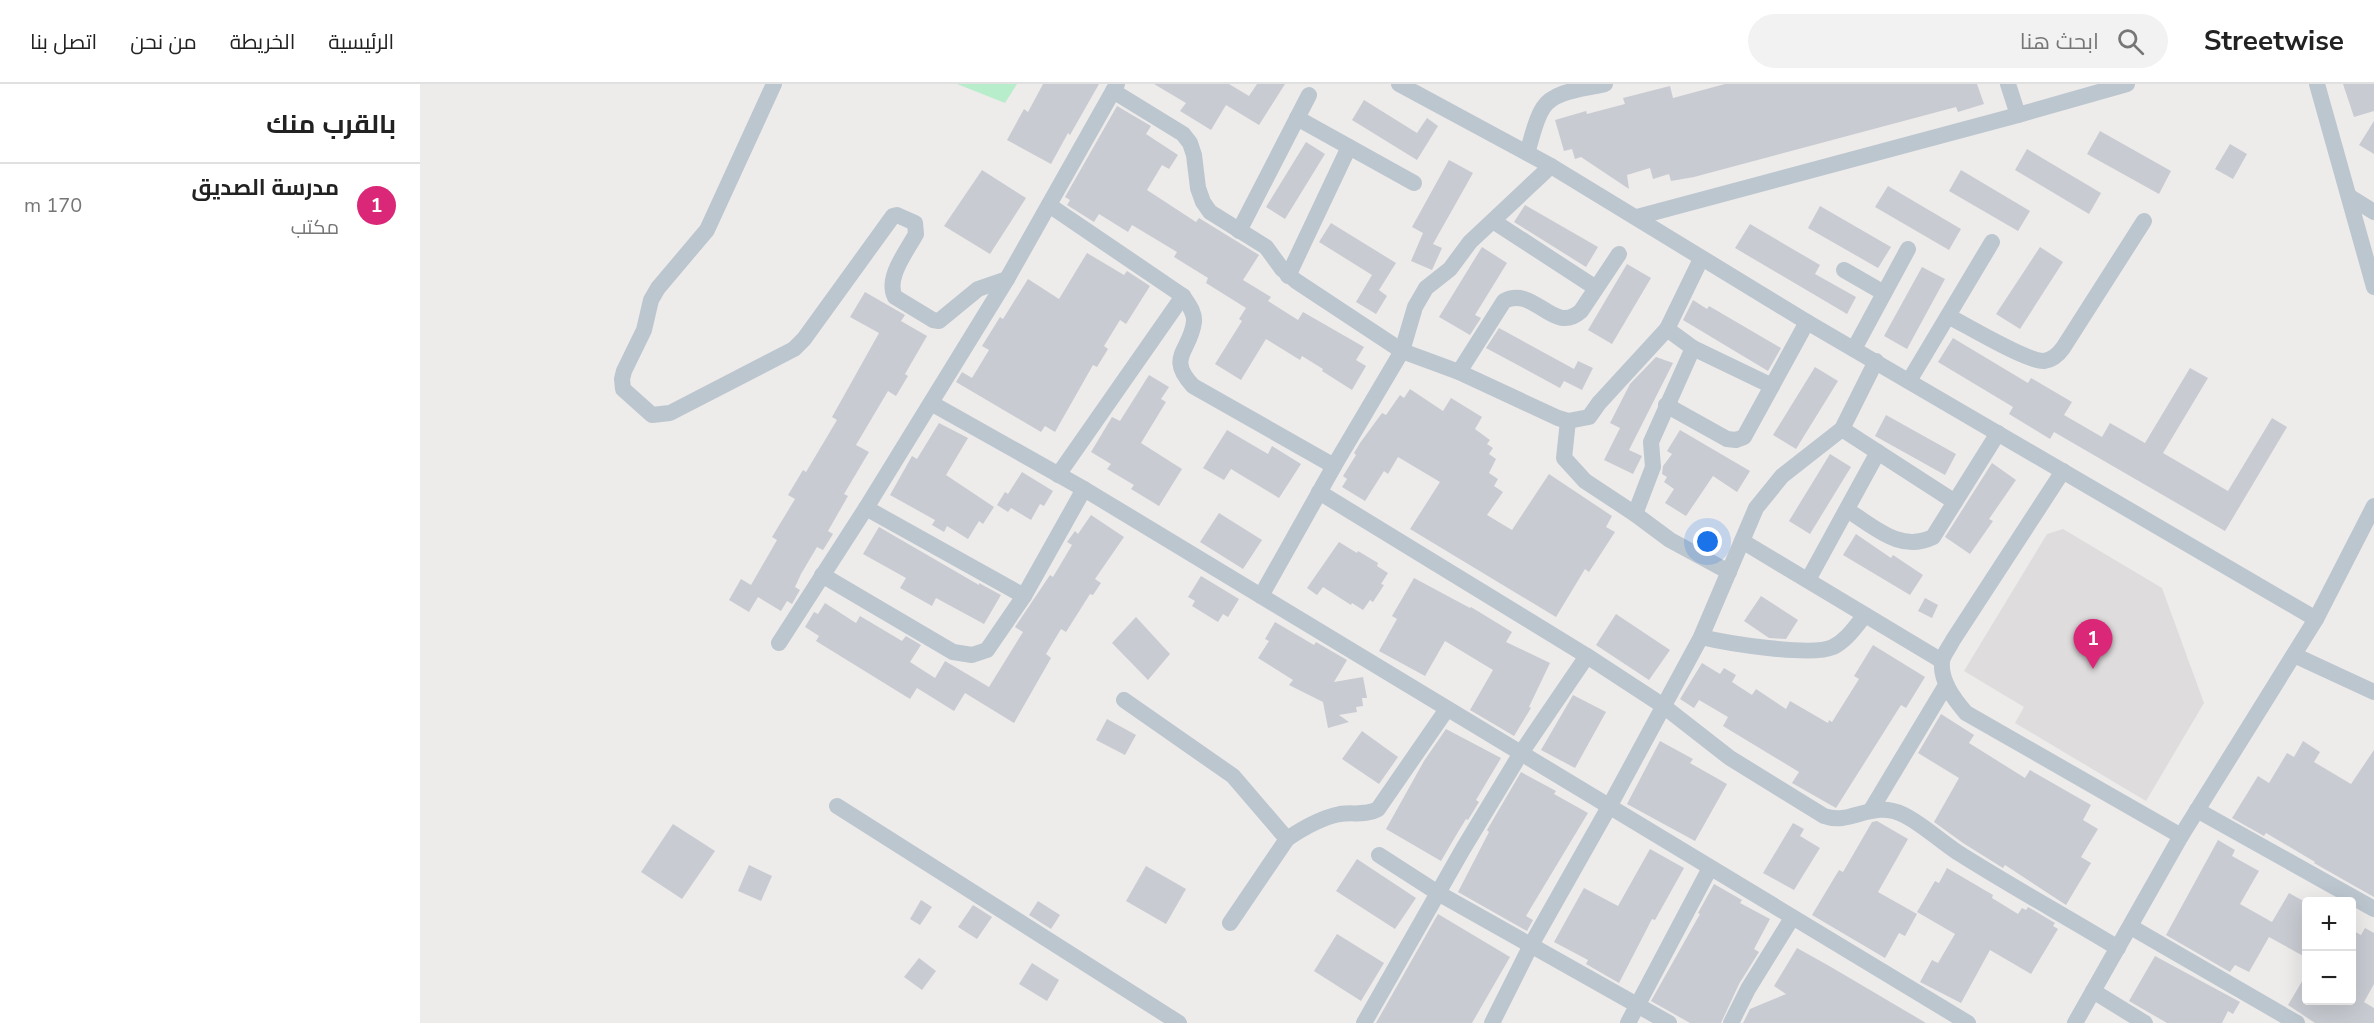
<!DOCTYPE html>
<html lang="ar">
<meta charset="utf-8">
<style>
body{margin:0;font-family:"Nunito Sans",Cairo,sans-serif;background:#f2f2f2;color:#222;direction:rtl}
.controls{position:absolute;right:18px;bottom:18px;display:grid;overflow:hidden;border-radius:6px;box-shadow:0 6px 24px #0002}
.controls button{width:54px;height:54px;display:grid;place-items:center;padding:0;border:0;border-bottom:2px solid #e0e0e0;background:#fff;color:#222;font:30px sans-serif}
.you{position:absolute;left:1288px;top:458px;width:21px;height:21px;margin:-15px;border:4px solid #fff;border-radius:50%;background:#1a73e8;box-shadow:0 0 0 9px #1a73e833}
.badge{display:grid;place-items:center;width:39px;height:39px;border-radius:50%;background:#db2777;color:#fff;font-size:20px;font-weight:700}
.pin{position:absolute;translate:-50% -50px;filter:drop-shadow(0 2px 3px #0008)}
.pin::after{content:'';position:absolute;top:32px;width:21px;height:18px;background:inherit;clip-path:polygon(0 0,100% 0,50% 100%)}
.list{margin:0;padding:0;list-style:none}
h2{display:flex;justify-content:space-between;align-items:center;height:78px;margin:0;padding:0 24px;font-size:26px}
h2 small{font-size:20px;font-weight:400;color:#767676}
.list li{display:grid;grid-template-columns:39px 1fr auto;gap:18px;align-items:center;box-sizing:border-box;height:84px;padding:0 24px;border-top:2px solid #e0e0e0}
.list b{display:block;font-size:22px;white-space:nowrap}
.list p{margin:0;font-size:20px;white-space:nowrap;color:#767676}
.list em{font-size:20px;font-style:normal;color:#767676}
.icon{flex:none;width:33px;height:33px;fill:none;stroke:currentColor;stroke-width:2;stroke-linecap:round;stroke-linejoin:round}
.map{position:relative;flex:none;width:1954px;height:939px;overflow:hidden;direction:ltr}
header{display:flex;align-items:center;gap:36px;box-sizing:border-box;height:84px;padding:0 30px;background:#fff;border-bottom:2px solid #e0e0e0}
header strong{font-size:28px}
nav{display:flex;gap:33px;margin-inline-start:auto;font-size:21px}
.search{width:420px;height:54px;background:#f2f2f2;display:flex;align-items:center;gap:15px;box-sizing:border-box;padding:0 21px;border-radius:33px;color:#767676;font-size:22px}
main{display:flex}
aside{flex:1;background:#fff}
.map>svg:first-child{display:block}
.education{fill:#dfdcdd}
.green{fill:#b8edcc}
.building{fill:#c8cbd1}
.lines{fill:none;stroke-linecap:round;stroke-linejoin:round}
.minor{stroke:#bcc6ce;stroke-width:16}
</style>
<header>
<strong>Streetwise</strong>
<div class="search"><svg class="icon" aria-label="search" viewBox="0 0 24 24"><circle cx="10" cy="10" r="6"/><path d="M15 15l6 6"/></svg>ابحث هنا</div>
<nav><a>الرئيسية</a><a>الخريطة</a><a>من نحن</a><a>اتصل بنا</a></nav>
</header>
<main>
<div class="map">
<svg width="1954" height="939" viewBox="0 0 1954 939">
<rect width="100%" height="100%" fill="#eeebeb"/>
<polygon class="education" points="1643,445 1742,504 1784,619 1726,717 1595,639 1604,623 1544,587 1627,450"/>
<polygon class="green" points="537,0 597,0 585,19"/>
<g class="building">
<polygon points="623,0 679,0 650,51 648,49 631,80 587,56 604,25 608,28"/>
<polygon points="734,0 809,0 829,12 837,0 865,0 839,41 806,21 791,46 760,27 766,19"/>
<polygon points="1305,0 1557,0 1564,20 1538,28 1536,23 1274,93 1251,97 1249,90 1233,95 1230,84 1207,91 1209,105 1161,73 1155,75 1152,65 1144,67 1135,36 1166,27 1167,30 1205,20 1203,14 1250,2 1253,14"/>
<polygon points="1923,0 1954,0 1954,27 1934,33"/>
<polygon points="944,16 997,49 1007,34 1018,42 997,76 932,36"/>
<polygon points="697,22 731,42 726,50 758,71 749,85 742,81 727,106 776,138 779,134 839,171 823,196 851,213 848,217 878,236 883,228 944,263 936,276 946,282 932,306 902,287 903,285 882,272 880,276 846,255 821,296 795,280 822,237 819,235 826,224 786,199 788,194 754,173 757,168 712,141 708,148 679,130 674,138 647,121 650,116 645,113"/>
<polygon points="1954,37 1954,70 1939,61"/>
<polygon points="1680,47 1751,87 1739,110 1667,70"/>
<polygon points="886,58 905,70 865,135 846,123"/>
<polygon points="1810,60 1827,70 1813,95 1795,85"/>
<polygon points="1607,65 1681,109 1669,130 1595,86"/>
<polygon points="1029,76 1053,89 1013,160 1022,164 1012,186 991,177 1003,149 992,143"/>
<polygon points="562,86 606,114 570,170 524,142"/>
<polygon points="1541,86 1610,127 1598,147 1529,107"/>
<polygon points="1468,102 1541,145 1529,166 1455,123"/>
<polygon points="1105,121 1178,163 1166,183 1094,138"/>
<polygon points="1400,122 1471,163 1458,184 1388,144"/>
<polygon points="911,139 976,179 959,206 967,212 956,230 936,218 952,191 899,158"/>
<polygon points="1330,140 1400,181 1395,190 1436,213 1427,230 1315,164"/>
<polygon points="1062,163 1087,179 1055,231 1061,234 1050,251 1019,233"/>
<polygon points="1620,163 1643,178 1600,245 1576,230"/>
<polygon points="667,169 704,191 707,187 730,202 706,240 700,236 684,262 688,265 677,283 673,281 635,348 625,342 621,348 536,298 542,288 552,294 569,266 562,262 580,233 583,235 608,195 639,215"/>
<polygon points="1207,180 1231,194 1192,260 1168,246"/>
<polygon points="1502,183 1525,195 1487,265 1464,252"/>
<polygon points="445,208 485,231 481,237 507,252 485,290 488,292 476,312 468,307 436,361 449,368 424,410 428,412 408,447 413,450 403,466 397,463 381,490 375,503 380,506 372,520 367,517 361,527 338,513 329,528 309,516 321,495 331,501 357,456 352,453 375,415 368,411 383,386 386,388 417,336 412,333 459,249 430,233"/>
<polygon points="1273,216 1287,225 1289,222 1361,264 1348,287 1263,236"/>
<polygon points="1079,244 1154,285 1158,277 1173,284 1162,306 1144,297 1140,304 1066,264"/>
<polygon points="1533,254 1608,299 1611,294 1652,318 1644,331 1682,353 1690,339 1725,359 1770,284 1788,294 1743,369 1808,407 1852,334 1867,343 1805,447 1634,348 1630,355 1589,330 1593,323 1518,278"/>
<polygon points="1236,273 1253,279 1209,366 1222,372 1213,390 1184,376 1200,344 1190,339 1210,300"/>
<polygon points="1395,283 1418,297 1376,365 1353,351"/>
<polygon points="729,291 749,303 741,315 746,318 721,359 762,385 739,422 711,405 714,401 687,385 691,380 671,368 692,333 700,337"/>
<polygon points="990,305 1023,327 1031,314 1062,333 1055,345 1070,356 1067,360 1073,364 1069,370 1076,375 1069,389 1078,395 1074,402 1083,408 1067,431 1092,446 1129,390 1192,432 1186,443 1195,448 1169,488 1165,485 1136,533 990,445 1020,398 978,373 968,390 964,387 945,417 922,403 927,395 923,392 936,371 934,369 940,359 962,329 966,331 980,311 984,314"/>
<polygon points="1466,331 1536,370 1525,391 1455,352"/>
<polygon points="519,339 548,354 526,391 574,423 563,440 559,437 548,455 527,442 524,448 512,441 515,436 470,411 492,372 497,375"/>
<polygon points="807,346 848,370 852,362 881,380 859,414 811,385 804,396 783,384"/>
<polygon points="1260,346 1330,387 1317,408 1293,392 1266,432 1245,419 1254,405 1244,398 1247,393 1242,390 1243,382 1252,370 1247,367"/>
<polygon points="1410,370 1431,383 1390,450 1369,437"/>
<polygon points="1572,379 1596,396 1569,435 1573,437 1550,470 1525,453"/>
<polygon points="602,388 633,407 624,422 620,420 611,436 591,424 588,428 577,421 585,408 588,410"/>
<polygon points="799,429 842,456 823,485 780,458"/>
<polygon points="671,431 704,453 675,495 681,499 673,511 670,510 646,548 641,545 626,570 631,574 594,639 545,609 534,627 497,604 490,615 396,557 399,552 385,543 394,528 398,530 405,519 436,539 440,532 482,557 486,552 501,561 490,578 515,594 525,577 569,603 603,548 595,543 630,491 633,493 652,461 647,458 655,447 658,450"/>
<polygon points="459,443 559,501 559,499 581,511 564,540 516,514 512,522 480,504 486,494 443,470"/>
<polygon points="1436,450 1471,474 1473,471 1503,491 1490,511 1423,471"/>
<polygon points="919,458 937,469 938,467 958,479 957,482 968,489 961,500 964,501 953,518 950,516 943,526 932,519 931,521 903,503 897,511 887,504"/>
<polygon points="781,492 819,515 808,533 803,530 798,538 772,522 775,517 768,513"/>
<polygon points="994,494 1050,524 1051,523 1092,548 1086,558 1130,579 1109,623 1111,624 1094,652 1050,626 1073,586 1025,557 1005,592 959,567 977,535 972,532"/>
<polygon points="1341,512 1378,536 1366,555 1349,554 1324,537"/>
<polygon points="1505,514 1518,521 1512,534 1498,527"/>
<polygon points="1196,530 1250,566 1229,596 1176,561"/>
<polygon points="716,533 750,570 728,596 692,559"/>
<polygon points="855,538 894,561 896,558 927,576 914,598 943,593 947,614 942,614 943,622 936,623 937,628 919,631 929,638 908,644 903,618 869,601 873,596 838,574 849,557 845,555"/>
<polygon points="1453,561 1505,593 1486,624 1481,621 1416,724 1372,699 1379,688 1303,642 1308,633 1279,616 1274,624 1260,615 1282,579 1300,590 1304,584 1316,591 1312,598 1332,611 1336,605 1366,625 1370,617 1408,639 1409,636 1412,638 1439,595 1434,592"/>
<polygon points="1153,611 1186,628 1155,684 1121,666"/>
<polygon points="1521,630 1554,651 1549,659 1605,694 1610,686 1671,721 1663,736 1678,745 1661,773 1671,779 1646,821 1585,781 1583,784 1543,759 1514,738 1539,694 1498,669"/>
<polygon points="687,635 716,651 705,671 676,656"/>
<polygon points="1026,645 1081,674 1056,716 1059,718 1048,736 1046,735 1038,748 1021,777 966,745 1004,677"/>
<polygon points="942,647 978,673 959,700 922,675"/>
<polygon points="1240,657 1273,675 1270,679 1307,700 1275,757 1207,720"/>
<polygon points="1883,657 1900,668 1894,678 1931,700 1954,666 1954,813 1894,779 1895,778 1846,749 1844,752 1812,734 1838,692 1849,699 1867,669 1874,673"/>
<polygon points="1101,688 1136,707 1134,710 1168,729 1106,832 1113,836 1107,847 1038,808 1069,748 1067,746"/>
<polygon points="1457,737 1488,755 1458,808 1497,830 1485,852 1479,849 1465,874 1392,831 1419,786 1423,788 1452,738"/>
<polygon points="1373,739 1384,745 1380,752 1400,764 1374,806 1343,789"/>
<polygon points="253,740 295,767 262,815 221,788"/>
<polygon points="1798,756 1815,766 1812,772 1839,787 1820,820 1852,838 1869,809 1887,819 1887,874 1849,853 1829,888 1815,881 1810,888 1746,851"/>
<polygon points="1230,765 1264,784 1235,836 1232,835 1199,899 1166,880 1168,876 1134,858 1164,804 1198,822"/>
<polygon points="937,775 996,814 975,845 916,807"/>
<polygon points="329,781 352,792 341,817 318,807"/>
<polygon points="726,782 766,805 746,840 706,817"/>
<polygon points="1527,784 1573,811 1572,814 1598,830 1602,824 1606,826 1608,823 1635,839 1633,842 1638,845 1611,890 1570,866 1541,919 1500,898 1512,876 1518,879 1535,850 1497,828 1515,797 1519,799"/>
<polygon points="1294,800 1322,816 1320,819 1350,835 1334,865 1339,868 1319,900 1301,939 1270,939 1231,917 1280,830 1278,829"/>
<polygon points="501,816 512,823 500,841 490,835"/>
<polygon points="618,817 640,831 631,845 609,831"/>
<polygon points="553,821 572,833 557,855 538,843"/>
<polygon points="1018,830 1090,873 1052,939 956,939"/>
<polygon points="1945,844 1954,849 1954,900 1944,918 1954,924 1954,939 1895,939 1868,921 1887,889 1887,916 1932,916 1932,846 1941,851"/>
<polygon points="917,850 964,879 941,917 894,887"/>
<polygon points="1377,864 1411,883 1506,939 1323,939 1330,925 1366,910 1354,902"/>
<polygon points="1735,872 1820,918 1813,930 1808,927 1802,939 1747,939 1709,917"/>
<polygon points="499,874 516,887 502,906 484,893"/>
<polygon points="612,879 639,896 627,917 599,900"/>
</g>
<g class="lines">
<g class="minor">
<path d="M 354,0 L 287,146 L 238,204 L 231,216 L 224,246 L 204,287 L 202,295 L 203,305 L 232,331 L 250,329 L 374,265 L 384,255 L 473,132 L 477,131 L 495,139 L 496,150 C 487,167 465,194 475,213 L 513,236 L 519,237 L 558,205 L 587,195"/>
<polyline points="979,0 1131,82 1387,238 1896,535"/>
<polyline points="1897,0 1954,203"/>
<polyline points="693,7 763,50 770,59 774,71 778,104 783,118 790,128 846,163 862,185 876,197 982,267 1039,288 1138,334 1148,337 1169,333 1179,319 1247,245 1281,175"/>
<polyline points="1598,31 1707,0"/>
<polyline points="877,34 994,99"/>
<path d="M 1107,69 C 1112,54 1115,36 1123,24 C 1134,6 1166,5 1185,0"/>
<polyline points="1930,113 1954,128"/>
<path d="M 629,121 L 763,212 C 768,220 775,228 774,238 C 770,268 746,273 773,302 L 914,382"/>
<polyline points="1217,133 1598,31 1588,0"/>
<polyline points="1073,137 1176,204"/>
<polyline points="819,147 889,11"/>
<polyline points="1424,186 1464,209"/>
<polyline points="868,192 929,63"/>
<path d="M 1528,232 C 1546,241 1607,278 1624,277 C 1632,276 1638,271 1643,264 L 1724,137"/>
<polyline points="1247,245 1273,264 1352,302"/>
<polyline points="1434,265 1488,165"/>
<path d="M 1039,288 L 1084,217 C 1115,201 1133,252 1161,227 L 1199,170"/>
<polyline points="1489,297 1572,158"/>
<polyline points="511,319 664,405 1548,939"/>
<polyline points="1246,321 1307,355 1316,356 1324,353 1387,238"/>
<polyline points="1148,337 1144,374 1165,397 1215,430 1250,456 1309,488"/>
<polyline points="1422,345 1535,418"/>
<path d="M 1643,387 L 1533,556 C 1530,562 1523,571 1522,577 C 1520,597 1534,615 1546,629 L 1761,752"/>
<polyline points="638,391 763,212"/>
<path d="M 899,408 L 1167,572 L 1242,621 L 1310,674 L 1404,732 C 1432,742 1451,715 1484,731 C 1502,740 1519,756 1537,768 C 1589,801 1645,832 1698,864"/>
<polyline points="446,424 604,512"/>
<path d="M 1427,426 C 1455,443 1480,469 1513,453 L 1578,349"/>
<polyline points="1215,430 1233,383 1231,358 1273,264"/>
<polyline points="1322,457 1522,577"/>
<polyline points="402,491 533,568 552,571 567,566 604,512 664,405"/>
<polyline points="1388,496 1458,368"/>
<polyline points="841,512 914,382 982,267 995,223 1006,204 1030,185 1050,158 1131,82"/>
<path d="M 1281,553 C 1306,559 1391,573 1413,563 C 1427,556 1436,542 1445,531"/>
<polyline points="359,559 446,424 587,195 697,0"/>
<polyline points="1874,571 1954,608"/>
<polyline points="704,616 813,692 867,755"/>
<polyline points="417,722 759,939"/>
<polyline points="1451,726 1526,601"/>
<polyline points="1777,726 1954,825"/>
<polyline points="959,771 1018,809 1249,939"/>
<path d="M 810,839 L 867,755 C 883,744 900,734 920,730 C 933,728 946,732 958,725 L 1027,625"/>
<polyline points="1711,843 1877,939"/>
<polyline points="1673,907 1725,939"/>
<polyline points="944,939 1043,765 1101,669 1167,572"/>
<polyline points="1072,939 1111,861 1189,723 1281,553 1336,424 1362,392 1422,345 1456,277"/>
<polyline points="1208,939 1290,784"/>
<polyline points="1311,939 1328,905 1372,834"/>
<polyline points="1655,939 1761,752 1896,535 1954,422"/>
</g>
</g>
</svg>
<div class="controls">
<button>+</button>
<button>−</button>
</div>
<div class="you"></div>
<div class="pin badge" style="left:1673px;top:585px">1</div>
</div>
<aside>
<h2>بالقرب منك<small></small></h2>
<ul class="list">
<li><span class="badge">1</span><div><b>مدرسة الصديق</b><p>مكتب</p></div><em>170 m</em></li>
</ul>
</aside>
</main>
